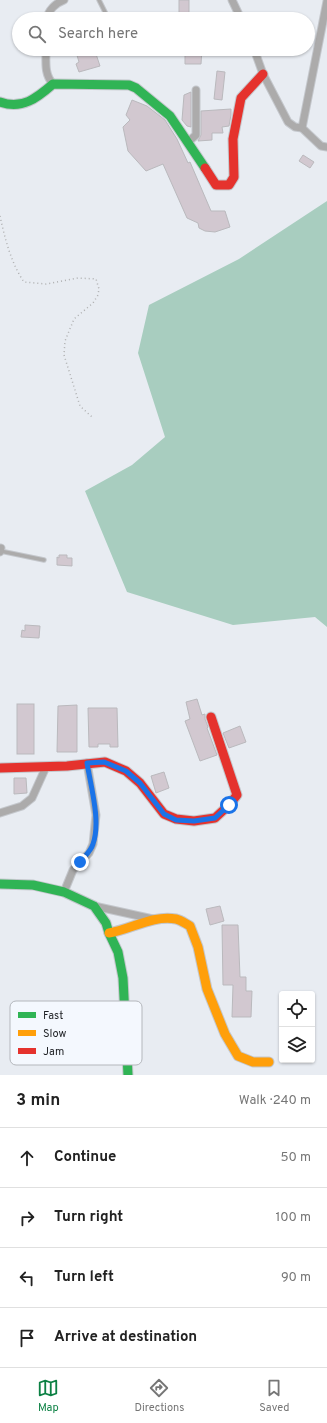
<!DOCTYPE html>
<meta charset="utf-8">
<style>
body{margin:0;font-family:Overpass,sans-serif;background:#f6f6f6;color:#222}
.controls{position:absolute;right:12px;bottom:12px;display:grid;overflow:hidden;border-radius:4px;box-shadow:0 1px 3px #0004}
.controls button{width:36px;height:36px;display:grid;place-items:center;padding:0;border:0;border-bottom:1px solid #e0e0e0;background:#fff;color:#222;font:20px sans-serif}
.stop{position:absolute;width:12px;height:12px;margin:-9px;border:3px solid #1a73e8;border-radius:50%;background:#fff}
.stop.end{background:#1a73e8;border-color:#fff;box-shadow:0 1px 4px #0008}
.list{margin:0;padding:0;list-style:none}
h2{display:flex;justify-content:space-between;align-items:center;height:52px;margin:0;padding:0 16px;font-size:17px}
h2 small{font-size:13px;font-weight:400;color:#767676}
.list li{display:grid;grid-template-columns:26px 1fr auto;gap:12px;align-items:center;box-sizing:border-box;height:60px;padding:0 16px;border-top:1px solid #e0e0e0}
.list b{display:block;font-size:15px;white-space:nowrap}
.list em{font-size:13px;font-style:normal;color:#767676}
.icon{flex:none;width:22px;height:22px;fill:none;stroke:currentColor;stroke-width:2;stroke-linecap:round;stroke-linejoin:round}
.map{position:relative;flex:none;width:327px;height:1075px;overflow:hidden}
.search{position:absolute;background:#fff;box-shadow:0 1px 3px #0004;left:12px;right:12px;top:12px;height:44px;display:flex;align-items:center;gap:10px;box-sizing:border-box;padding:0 14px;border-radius:22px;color:#767676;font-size:15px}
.sheet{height:292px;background:#fff}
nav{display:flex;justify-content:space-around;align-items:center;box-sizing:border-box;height:56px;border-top:1px solid #e0e0e0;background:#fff;font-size:11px;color:#767676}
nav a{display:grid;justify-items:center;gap:2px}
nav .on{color:#0b8043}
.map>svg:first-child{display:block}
.forest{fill:#a8cdbf}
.building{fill:#d2c8d0;stroke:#bab9bd}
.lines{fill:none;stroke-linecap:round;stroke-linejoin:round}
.lane-casing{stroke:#c4c7cc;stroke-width:5.5}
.street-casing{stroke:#c4c7cc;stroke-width:9}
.fast-casing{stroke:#c4c7cc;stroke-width:11}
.slow-casing{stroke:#c4c7cc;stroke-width:11}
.jam-casing{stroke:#c4c7cc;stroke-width:11}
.path{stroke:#afb0b1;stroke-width:1.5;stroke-dasharray:1 3;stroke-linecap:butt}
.lane{stroke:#acabab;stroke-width:3.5}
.street{stroke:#acabab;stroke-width:7}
.fast{stroke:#30b455;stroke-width:9}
.slow{stroke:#ff9f0a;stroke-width:9}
.jam{stroke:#e5322d;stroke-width:9}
.route{stroke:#1a73e8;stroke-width:5}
.key{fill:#f4f8fe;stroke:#b4b7bc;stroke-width:1}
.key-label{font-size:11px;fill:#1d1f23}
</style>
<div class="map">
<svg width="327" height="1075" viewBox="0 0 327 1075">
<rect width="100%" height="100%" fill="#e8ecf2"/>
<polygon class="forest" points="327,201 327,627 315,617 233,625 127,592 85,491 132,465 165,437 138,353 149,305 239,259"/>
<g class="building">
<rect x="179" y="0" width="10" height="19"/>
<polygon points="87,49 91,49 92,52 95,51 100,66 79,72 76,64 79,62 76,52"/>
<polygon points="185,49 202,49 201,64 185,64"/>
<polygon points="217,71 225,72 222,100 214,99"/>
<polygon points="191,92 191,127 187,126 182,120 184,95"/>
<polygon points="132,100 147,106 165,120 177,139 188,163 190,162 211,211 225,211 230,227 215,232 205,231 199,228 198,223 187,218 163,164 146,171 128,151 123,127 130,120 126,115"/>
<polygon points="231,109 231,115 229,126 222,127 223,133 212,133 212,140 198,141 201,135 201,111"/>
<polygon points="303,155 314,162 310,168 299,161"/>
<polygon points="59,555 67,555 67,558 72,558 72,566 57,565 57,557 59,558"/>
<polygon points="25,625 40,626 39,638 21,637 22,630 25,631"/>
<polygon points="197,699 202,715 205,714 205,719 208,727 207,728 217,755 200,761 185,721 190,719 186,702"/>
<rect x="17" y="704" width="17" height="50"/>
<polygon points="77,705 77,752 57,752 58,706"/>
<polygon points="88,708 117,708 118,747 110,747 110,744 98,744 98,747 89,747"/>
<polygon points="240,726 246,742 229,748 223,733"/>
<polygon points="164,772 169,788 156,793 151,776"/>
<polygon points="14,778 26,778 27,793 14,794"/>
<polygon points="220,906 224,921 210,925 206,909"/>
<polygon points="222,925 238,925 240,977 246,977 246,991 252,991 251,1017 232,1017 233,985 223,985"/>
</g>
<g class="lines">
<g class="lane-casing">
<g id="lane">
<polyline points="99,0 106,14"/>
<polyline points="0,551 44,560"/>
</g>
</g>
<g class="street-casing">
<g id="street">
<polyline points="232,0 241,19"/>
<path d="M 47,19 C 48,10 56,3 64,0"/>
<path d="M 46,49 C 46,62 44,74 53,84"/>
<polyline points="254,49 263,74 288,122 295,127 302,128 321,146 327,147"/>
<polyline points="302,128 327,1"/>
<polyline points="188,142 196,135 196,90"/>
<polyline points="0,552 1,548"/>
<polyline points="0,813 22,806 32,798 46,767"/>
<polyline points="64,892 73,870 89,853 93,844 96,815 87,763"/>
<polyline points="94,906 153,919"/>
</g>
</g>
<g class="fast-casing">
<g id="fast">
<path d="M 0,102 C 22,110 37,98 53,84 L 129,85 L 136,88 L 170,116 L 205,168"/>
<polyline points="0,884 33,885 64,892 94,906 106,923 109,933 118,952 123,978 128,1075"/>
</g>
</g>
<g class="slow-casing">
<path id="slow" d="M 109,933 C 132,929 152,915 176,919 C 181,920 186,924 190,926 L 198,947 L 207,989 L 225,1034 L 238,1056 L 253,1062 L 269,1062"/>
</g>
<g class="jam-casing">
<g id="jam">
<polyline points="205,168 216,185 229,185 234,177 233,139 241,98 263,74"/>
<polyline points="0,768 67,766 105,762 126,771 140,783 164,814 176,819 194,821 215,818 229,805 237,795 211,717"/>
</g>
</g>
<path class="path" d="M 0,216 C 5,239 11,263 24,282 L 46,284 L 78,278 L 96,279 L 99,289 L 98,295 L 93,303 L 74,319 L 65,341 L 64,355 L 80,406 L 92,417"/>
<use href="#lane" class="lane"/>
<use href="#street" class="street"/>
<use href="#fast" class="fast"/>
<use href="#slow" class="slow"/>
<use href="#jam" class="jam"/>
</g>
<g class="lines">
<path class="route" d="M 80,862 C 85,856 91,851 93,844 C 101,822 91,787 87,763 L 104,762 L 126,771 L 140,783 L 164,814 L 176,820 L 194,821 L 215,818 L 229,805"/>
</g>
<rect x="10" y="1001" width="132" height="64" rx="6" class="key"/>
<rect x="18" y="1012" width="18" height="6" fill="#30b455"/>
<rect x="18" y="1030" width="18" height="6" fill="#ff9f0a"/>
<rect x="18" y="1048" width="18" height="6" fill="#e5322d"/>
<g class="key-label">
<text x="43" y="1019">Fast</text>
<text x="43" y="1037">Slow</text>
<text x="43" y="1055">Jam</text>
</g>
</svg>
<div class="controls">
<button><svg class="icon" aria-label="locate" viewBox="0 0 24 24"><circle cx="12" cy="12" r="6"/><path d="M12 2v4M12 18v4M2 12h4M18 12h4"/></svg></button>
<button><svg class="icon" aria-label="layers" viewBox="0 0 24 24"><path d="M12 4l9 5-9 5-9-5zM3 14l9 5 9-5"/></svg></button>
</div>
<div class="stop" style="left:229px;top:805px"></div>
<div class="stop end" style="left:80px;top:862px"></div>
<div class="search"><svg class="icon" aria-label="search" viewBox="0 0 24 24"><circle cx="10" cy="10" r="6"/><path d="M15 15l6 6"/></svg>Search here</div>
</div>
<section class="sheet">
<h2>3 min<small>Walk · 240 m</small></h2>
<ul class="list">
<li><svg class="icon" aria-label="ahead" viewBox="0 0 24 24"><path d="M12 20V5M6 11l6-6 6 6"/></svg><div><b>Continue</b></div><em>50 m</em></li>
<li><svg class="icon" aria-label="right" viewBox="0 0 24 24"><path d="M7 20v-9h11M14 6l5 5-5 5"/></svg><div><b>Turn right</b></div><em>100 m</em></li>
<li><svg class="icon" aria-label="left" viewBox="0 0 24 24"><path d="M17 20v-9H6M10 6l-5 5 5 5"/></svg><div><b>Turn left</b></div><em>90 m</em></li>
<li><svg class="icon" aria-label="arrive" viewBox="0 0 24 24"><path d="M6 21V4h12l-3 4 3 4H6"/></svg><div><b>Arrive at destination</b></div></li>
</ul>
</section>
<nav>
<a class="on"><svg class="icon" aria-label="map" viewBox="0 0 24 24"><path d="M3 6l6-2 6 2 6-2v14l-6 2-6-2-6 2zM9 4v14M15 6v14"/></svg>Map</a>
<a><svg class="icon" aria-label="directions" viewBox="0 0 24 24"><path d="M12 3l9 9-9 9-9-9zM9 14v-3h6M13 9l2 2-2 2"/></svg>Directions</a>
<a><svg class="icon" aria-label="saved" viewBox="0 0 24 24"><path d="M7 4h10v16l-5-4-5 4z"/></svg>Saved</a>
</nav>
